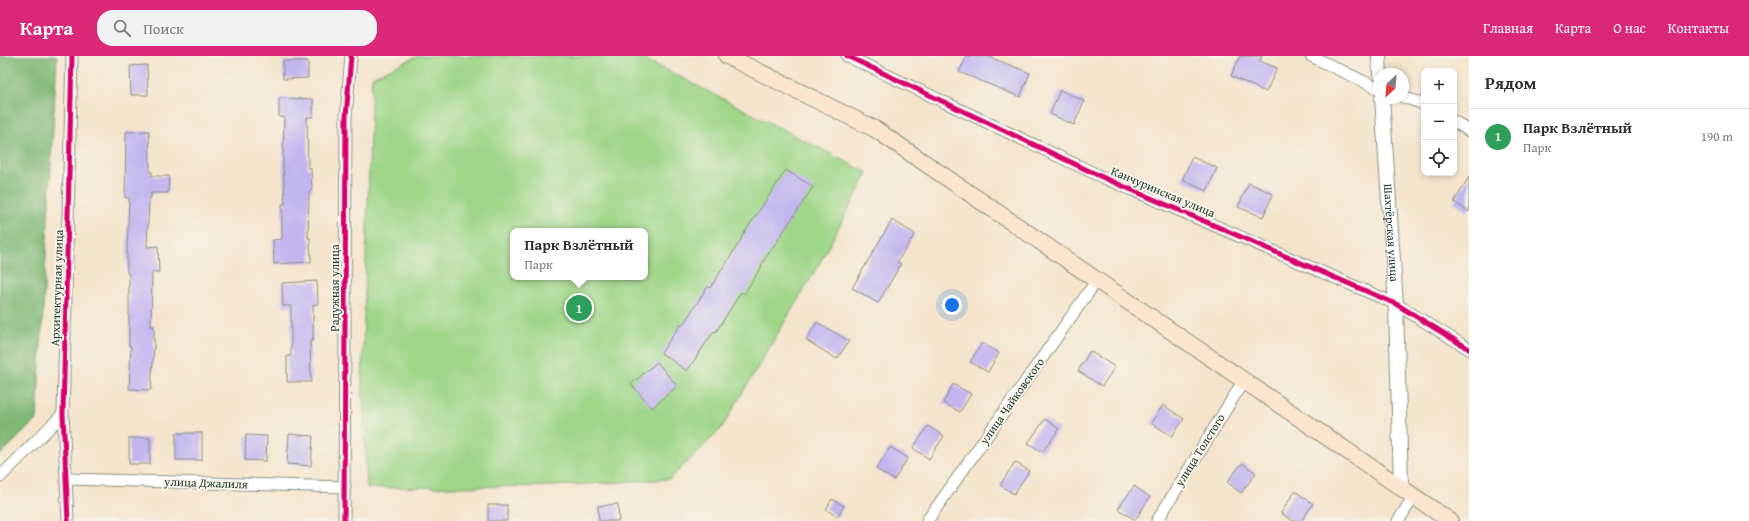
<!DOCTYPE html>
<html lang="ru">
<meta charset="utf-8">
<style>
body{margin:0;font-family:"Gentium Book Plus",serif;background:#f2f2f3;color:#2b2b33}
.controls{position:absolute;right:12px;top:12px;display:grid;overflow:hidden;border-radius:8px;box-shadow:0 2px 6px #0003}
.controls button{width:36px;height:36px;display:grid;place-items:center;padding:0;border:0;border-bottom:1px solid #e1e1e2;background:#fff;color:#2b2b33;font:20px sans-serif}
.compass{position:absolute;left:1373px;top:12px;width:36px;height:36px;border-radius:50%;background:#fff;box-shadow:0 2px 6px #0003;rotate:206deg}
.you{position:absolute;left:952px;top:249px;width:14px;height:14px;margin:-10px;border:3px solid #fff;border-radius:50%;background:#1a73e8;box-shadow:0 0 0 6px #1a73e833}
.badge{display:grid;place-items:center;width:26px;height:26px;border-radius:50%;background:#db2777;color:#fff;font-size:13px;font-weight:700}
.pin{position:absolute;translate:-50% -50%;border:2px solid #fff;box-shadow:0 1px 4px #0006}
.popup{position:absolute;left:510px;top:172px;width:138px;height:52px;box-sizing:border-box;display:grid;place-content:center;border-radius:8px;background:#fff;filter:drop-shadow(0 1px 3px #0005);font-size:13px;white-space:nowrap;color:#7c7c81}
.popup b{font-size:15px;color:#2b2b33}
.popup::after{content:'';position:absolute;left:50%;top:100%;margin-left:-8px;border:8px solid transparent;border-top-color:#fff}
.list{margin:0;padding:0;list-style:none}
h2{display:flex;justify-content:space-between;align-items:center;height:52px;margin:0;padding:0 16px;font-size:17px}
h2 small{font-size:13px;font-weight:400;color:#7c7c81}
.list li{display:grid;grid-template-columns:26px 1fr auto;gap:12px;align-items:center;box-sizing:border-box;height:56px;padding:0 16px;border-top:1px solid #e1e1e2}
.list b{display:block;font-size:15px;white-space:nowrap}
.list p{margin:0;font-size:13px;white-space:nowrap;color:#7c7c81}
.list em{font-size:13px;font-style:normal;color:#7c7c81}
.icon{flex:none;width:22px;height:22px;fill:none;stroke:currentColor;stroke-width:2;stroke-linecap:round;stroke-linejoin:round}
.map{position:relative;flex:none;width:1469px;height:465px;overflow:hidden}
header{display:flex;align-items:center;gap:24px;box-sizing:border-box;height:56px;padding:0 20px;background:#db2777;color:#fff}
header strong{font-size:19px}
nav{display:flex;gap:22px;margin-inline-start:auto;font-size:14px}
.search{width:280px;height:36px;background:#f2f2f3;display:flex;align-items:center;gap:10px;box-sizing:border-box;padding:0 14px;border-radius:16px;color:#7c7c81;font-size:15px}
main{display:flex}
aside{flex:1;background:#fff}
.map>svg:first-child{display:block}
.green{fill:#9fd688;stroke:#5f8a5e;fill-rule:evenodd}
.forest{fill:#7fb774;stroke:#4f7a54}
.building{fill:#c3b5f0}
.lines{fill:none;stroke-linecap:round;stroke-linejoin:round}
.minor-casing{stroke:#8a9080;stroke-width:13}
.tertiary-casing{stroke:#8a9080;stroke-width:16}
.secondary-casing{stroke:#8a9080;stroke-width:18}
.minor{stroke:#fff;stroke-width:11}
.tertiary{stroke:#fff;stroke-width:14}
.secondary{stroke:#fce5cf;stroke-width:16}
.cycleway-casing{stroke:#f7f3e8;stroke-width:8}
.cycleway{stroke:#d6006c;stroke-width:5}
.labels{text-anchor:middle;stroke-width:4;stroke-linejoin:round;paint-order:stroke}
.street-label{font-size:12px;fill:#1f3d34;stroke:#f7f3e8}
</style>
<header>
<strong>Карта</strong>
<div class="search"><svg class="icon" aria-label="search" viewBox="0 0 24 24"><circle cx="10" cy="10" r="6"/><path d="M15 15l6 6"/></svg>Поиск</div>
<nav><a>Главная</a><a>Карта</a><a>О нас</a><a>Контакты</a></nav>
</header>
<main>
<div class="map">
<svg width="1469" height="465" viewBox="0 0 1469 465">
<rect width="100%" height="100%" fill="#f7f3e8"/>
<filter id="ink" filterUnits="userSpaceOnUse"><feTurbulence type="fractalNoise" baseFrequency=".025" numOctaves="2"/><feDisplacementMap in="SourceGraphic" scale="8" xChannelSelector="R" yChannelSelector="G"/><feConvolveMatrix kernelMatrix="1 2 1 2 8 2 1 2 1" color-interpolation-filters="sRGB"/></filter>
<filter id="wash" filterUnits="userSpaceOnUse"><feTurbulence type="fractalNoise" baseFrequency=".012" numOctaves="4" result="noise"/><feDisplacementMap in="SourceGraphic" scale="16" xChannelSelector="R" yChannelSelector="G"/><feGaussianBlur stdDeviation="0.9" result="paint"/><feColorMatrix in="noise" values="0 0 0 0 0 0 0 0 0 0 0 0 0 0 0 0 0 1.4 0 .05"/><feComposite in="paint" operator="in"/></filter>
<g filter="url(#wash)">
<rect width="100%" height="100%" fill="#f4e4cc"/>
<path class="green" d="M 418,0 L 639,0 L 868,117 L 818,210 L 721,373 L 670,423 L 552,430 L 367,432 L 362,324 L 372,21 ZM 513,175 L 645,175 L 645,221 L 513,221 Z"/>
<polygon class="forest" points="0,0 57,0 37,363 0,399"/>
<g id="blocks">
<g class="building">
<polygon points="967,0 987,0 1030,17 1020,41 959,16"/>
<polygon points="1240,0 1262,0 1260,5 1277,12 1266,36 1231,20"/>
<polygon points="283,5 308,5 308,22 283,23"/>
<polygon points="147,9 148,39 131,39 130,10"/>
<polygon points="1060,34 1084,45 1074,69 1050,58"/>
<polygon points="279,42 313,43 313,61 307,61 308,112 311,112 312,135 309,135 308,182 310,182 311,206 274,208 273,184 282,183 282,148 285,148 283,107 284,61 279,61"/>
<polygon points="149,75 150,116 152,116 152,120 169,120 168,137 151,137 151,142 149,142 147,191 158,190 159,216 152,216 151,270 154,270 154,290 151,334 129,333 131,290 129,290 129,217 127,217 127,195 129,142 125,142 126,76"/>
<polygon points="1192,101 1217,112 1207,135 1182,124"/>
<polygon points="786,114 813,131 761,209 762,210 744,238 741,236 716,276 714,275 687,315 661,297 680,269 682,270 708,230 710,232 742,182 741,182"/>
<polygon points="1469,121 1469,156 1454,146"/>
<polygon points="1249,127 1273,138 1263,161 1238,151"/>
<polygon points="892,164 915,178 897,206 901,208 878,247 852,232"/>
<polygon points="317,225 318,248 313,249 313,285 310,285 311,326 287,326 287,300 291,300 291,250 283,250 282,227"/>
<polygon points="817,266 849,285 837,303 806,284"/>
<polygon points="982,287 999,297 988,316 970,306"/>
<polygon points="1090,295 1115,311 1102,330 1078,315"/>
<polygon points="657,306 677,330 652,352 631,328"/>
<polygon points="953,328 971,338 960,356 943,347"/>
<polygon points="1163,349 1184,363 1172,380 1151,367"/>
<polygon points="1045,363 1059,373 1042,396 1028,387"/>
<polygon points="928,370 944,380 929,403 913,392"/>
<rect x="176" y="377" width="26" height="27"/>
<polygon points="289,378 313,380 311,410 287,408"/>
<polygon points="246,379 267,380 266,405 245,404"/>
<rect x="129" y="382" width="21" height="26"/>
<polygon points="890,391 908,402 894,424 876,413"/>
<polygon points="1015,406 1029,415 1014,438 1000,429"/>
<polygon points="1242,407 1256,417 1241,437 1227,426"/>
<polygon points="1134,430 1150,441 1135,464 1118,453"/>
<polygon points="1295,435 1313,448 1301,465 1293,465 1281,457"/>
<polygon points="832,443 844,450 837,461 826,453"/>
<polygon points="618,448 619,465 599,465 598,450"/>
<rect x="488" y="449" width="19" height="16"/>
</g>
</g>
</g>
<g filter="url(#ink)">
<use href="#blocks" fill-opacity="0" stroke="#8a9080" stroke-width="1"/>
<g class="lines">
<g class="minor-casing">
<g id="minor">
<polyline points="847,0 1102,121 1396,248 1469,293"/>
<polyline points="1311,0 1379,33"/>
<polyline points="1403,41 1424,48"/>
<polyline points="1454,65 1469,75"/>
<polyline points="0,421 63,358"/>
<polyline points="67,423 345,431"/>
<polyline points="68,465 63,358 72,0"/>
<polyline points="344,465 346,61 351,0"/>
<polyline points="927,465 1097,224"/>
<polyline points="1157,465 1244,324"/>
<polyline points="1398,465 1414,440"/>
</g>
</g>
<g class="tertiary-casing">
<g id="tertiary">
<polyline points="1379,0 1380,18"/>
<path id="s1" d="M 1382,42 L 1396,248 L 1401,431"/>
</g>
</g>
<g class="secondary-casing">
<polyline id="secondary" points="727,0 875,73 1450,465"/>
</g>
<use href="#minor" class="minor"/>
<use href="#tertiary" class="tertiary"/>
<use href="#secondary" class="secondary"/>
<g class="cycleway-casing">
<g id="cycleway">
<polyline points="847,0 1102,121 1396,248 1469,293"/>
<polyline points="68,465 63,358 72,0"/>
<polyline points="344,465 346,61 351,0"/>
</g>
</g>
<use href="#cycleway" class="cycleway"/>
</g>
</g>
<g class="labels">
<g class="street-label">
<text transform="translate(1163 136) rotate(23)" y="4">Канчуринская улица</text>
<text dy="4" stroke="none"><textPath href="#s1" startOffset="135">Шахтёрская улица</textPath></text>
<text transform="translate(57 232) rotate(-88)" y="4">Архитектурная улица</text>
<text transform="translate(335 232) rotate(-90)" y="4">Радужная улица</text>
<text transform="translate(1012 345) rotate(-55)" y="4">улица Чайковского</text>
<text transform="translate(1200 394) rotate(-58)" y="4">улица Толстого</text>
<text transform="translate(206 427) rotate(2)" y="4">улица Джалиля</text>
</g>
</g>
</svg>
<div class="controls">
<button>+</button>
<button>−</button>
<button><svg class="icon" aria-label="locate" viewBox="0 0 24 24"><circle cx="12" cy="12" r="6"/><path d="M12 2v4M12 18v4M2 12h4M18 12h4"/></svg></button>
</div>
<svg class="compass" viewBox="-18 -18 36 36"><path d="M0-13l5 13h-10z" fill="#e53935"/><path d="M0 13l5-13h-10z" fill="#7c7c81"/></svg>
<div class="you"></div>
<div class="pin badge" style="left:579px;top:252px;background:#2e9e5b">1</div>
<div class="popup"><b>Парк Взлётный</b>Парк</div>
</div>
<aside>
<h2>Рядом<small></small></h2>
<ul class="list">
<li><span class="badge" style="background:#2e9e5b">1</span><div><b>Парк Взлётный</b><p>Парк</p></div><em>190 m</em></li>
</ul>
</aside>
</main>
